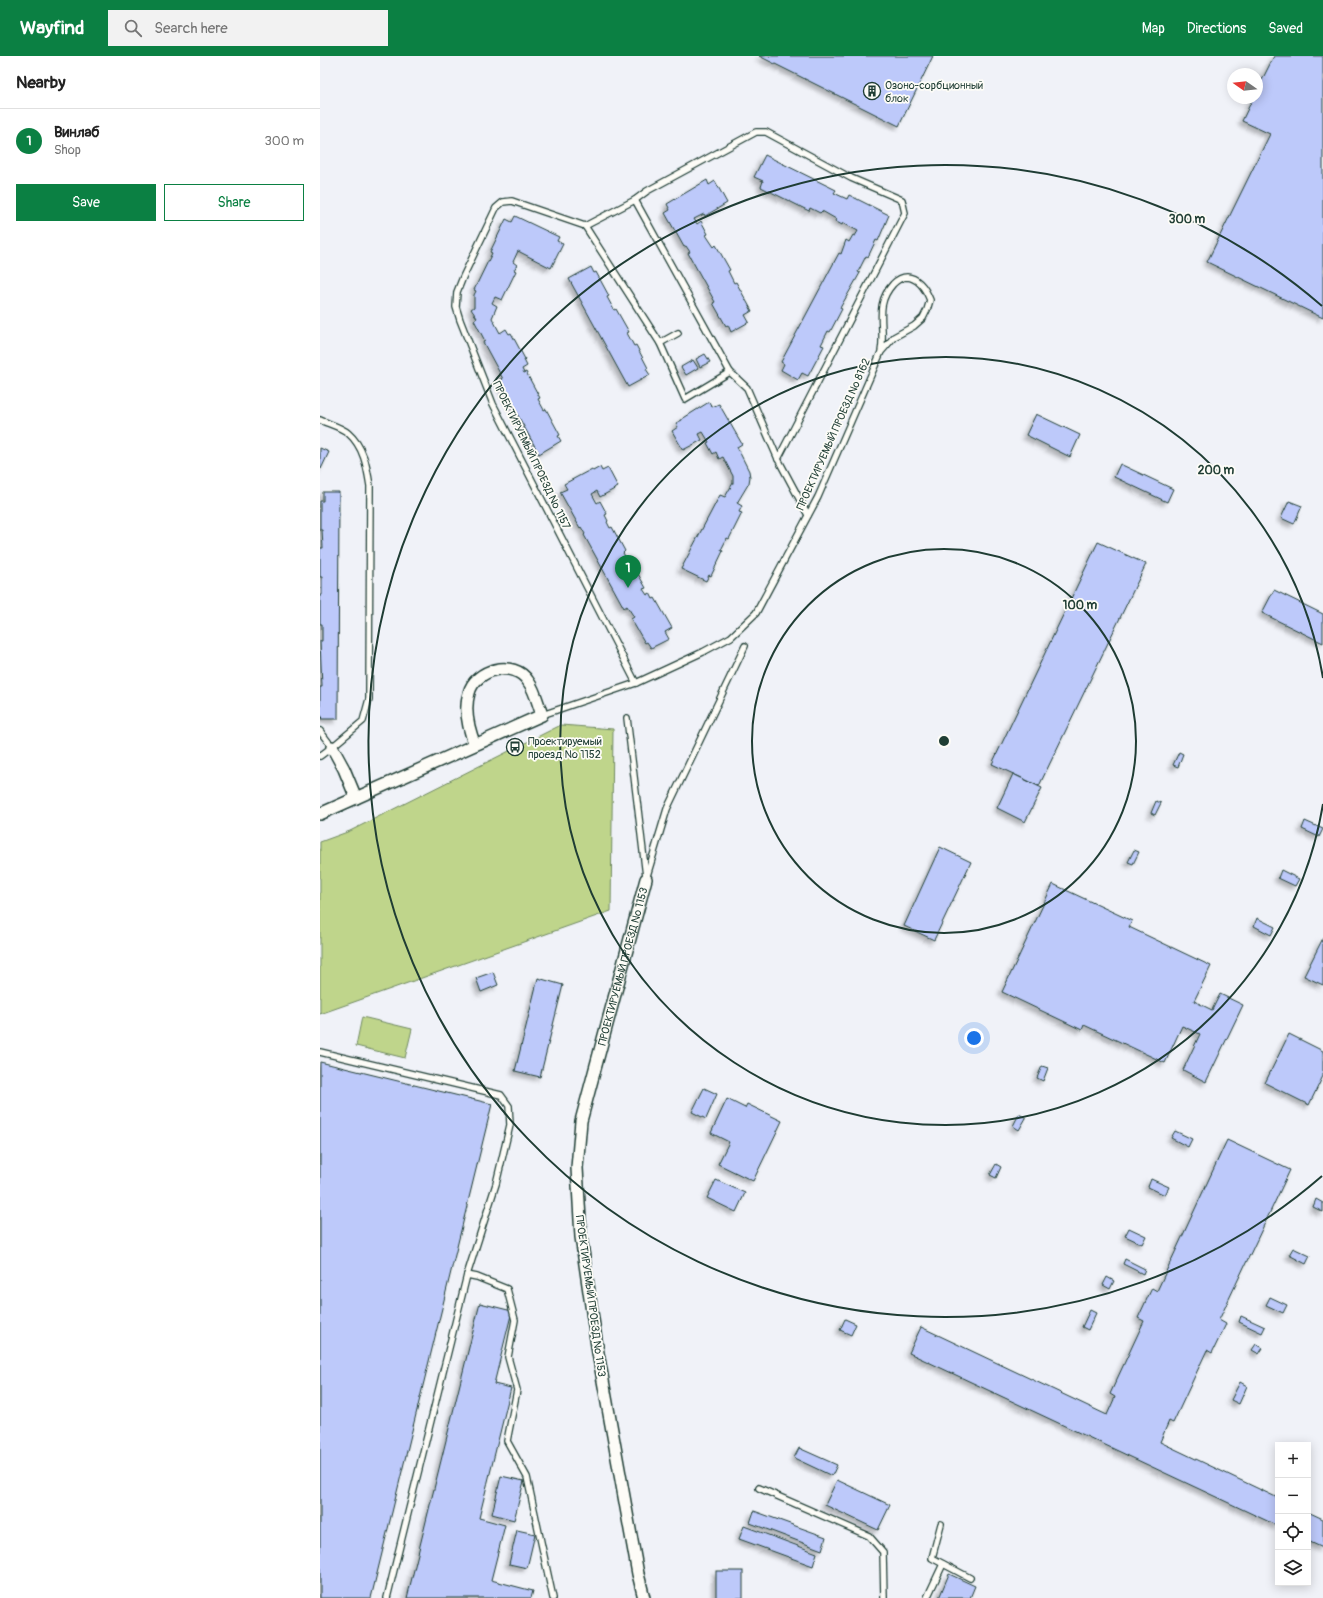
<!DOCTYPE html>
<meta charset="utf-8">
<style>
body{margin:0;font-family:Pangolin,sans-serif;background:#f2f2f2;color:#222}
.controls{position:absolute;right:12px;bottom:12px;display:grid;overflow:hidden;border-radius:0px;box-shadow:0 2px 10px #0003}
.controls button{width:36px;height:36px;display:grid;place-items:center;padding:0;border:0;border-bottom:1px solid #e0e0e0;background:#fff;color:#222;font:20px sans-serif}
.compass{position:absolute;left:907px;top:12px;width:36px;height:36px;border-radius:50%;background:#fff;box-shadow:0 2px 10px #0003;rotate:284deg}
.you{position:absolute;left:654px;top:982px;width:14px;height:14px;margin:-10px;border:3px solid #fff;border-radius:50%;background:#1a73e8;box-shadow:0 0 0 6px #1a73e833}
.badge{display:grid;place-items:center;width:26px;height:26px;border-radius:50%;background:#0b8043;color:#fff;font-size:13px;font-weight:700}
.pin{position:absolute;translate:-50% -33px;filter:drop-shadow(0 1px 2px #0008)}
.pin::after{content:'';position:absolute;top:21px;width:14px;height:12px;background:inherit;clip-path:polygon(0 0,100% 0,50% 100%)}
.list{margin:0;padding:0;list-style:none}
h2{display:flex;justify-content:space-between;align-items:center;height:52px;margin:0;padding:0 16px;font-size:17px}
h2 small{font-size:13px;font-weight:400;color:#767676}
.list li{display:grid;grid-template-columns:26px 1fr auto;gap:12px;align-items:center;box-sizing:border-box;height:64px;padding:0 16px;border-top:1px solid #e0e0e0}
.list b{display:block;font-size:15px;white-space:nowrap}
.list p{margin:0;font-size:13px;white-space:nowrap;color:#767676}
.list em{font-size:13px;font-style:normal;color:#767676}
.actions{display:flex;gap:8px;padding:12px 16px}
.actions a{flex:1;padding:9px 0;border:1px solid #0b8043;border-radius:0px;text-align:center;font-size:14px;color:#0b8043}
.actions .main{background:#0b8043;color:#fff}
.icon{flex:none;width:22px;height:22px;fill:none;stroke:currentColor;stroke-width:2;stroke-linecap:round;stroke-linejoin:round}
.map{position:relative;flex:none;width:1003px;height:1542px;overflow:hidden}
header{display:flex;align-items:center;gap:24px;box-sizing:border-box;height:56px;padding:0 20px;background:#0b8043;color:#fff}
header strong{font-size:19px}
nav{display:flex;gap:22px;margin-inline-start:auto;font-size:14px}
.search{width:280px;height:36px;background:#f2f2f2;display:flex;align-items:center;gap:10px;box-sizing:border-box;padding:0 14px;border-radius:0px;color:#767676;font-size:15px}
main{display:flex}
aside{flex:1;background:#fff}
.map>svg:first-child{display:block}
.green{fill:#bfd58b;stroke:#6f8960}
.building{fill:#bdc9fa;stroke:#1f3d34;filter:url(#shadow)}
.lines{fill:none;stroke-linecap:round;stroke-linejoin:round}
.service-casing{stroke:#1f3d34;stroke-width:8}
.minor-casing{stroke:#1f3d34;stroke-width:14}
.service{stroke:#fdfcf7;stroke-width:5.5}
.minor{stroke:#fdfcf7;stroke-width:11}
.ring{fill:none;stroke:#1f3d34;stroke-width:2}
.labels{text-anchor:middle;stroke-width:3.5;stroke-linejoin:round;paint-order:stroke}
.poi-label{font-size:11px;fill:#1f3d34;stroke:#fdfcf7;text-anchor:start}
.street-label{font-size:11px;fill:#1f3d34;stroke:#fdfcf7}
.centre{fill:#1f3d34;stroke:#fdfcf7;stroke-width:2}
.ring-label{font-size:12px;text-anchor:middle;font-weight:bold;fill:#1f3d34;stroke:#fdfcf7;stroke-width:3.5;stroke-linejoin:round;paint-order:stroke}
</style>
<header>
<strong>Wayfind</strong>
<div class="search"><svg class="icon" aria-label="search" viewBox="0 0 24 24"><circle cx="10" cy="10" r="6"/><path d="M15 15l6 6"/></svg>Search here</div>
<nav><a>Map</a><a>Directions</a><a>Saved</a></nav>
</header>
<main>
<aside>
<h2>Nearby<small></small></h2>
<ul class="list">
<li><span class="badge">1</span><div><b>Винлаб</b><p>Shop</p></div><em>300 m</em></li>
</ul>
<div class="actions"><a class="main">Save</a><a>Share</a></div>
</aside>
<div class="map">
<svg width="1003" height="1542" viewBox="0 0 1003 1542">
<defs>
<filter id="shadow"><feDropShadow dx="-3.5" dy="3.5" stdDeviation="2" flood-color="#0004"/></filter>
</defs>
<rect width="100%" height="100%" fill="#f0f2f8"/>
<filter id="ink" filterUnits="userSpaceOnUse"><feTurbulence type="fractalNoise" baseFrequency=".025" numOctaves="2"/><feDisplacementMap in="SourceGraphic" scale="8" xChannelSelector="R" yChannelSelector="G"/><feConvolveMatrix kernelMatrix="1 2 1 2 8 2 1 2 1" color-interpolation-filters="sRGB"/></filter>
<g filter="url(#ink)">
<g class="green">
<polygon points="241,669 293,673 291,855 0,958 0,786 30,775"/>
<polygon points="42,961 92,973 85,1002 36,990"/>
</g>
<g class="building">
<polygon points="439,0 613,0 579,70"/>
<polygon points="954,0 1003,0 1003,262 887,206 950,78 922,65 933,42 937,42 937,34"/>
<polygon points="445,99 516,134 514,137 527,143 529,139 569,159 558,185 556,184 548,201 546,200 538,216 540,217 520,252 522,253 510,276 508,275 501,289 504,290 488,320 482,317 478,324 461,314 464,308 461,306 519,197 521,198 526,184 529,186 533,179 535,180 538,175 523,167 522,169 515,165 516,163 502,155 500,157 490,152 489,155 441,131 443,125 434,121"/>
<polygon points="387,124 389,129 395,125 407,147 385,160 384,158 374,163 377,168 381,165 388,178 386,179 394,191 396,189 410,214 408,215 414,227 416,226 432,255 425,259 429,266 411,276 408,269 406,270 393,247 395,246 368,197 370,196 366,190 364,191 345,157 350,154 347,148"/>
<polygon points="195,160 239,181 237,185 243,188 231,212 198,195 193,206 197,209 194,214 196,215 182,244 175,241 172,247 177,250 172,262 180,277 186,273 189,278 191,277 205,303 204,304 207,310 202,313 204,317 206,316 220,342 218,343 224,354 226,353 240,379 238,380 241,385 219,398 179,325 183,323 163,286 165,285 154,264 157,262 151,253 154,251 154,239 156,235 154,234 172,197 170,196 186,163 192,166"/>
<polygon points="271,211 274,217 276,216 289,240 287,241 294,254 296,253 309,276 307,277 314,290 316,289 328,312 326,313 330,319 308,331 249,223"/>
<polygon points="385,298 390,306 380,311 376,303"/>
<polygon points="373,304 378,312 366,319 361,311"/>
<polygon points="389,346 392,351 399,348 422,388 417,391 429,415 430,421 429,427 417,447 422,450 419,456 422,457 409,483 407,482 401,494 403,495 391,520 389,519 386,525 361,513 400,439 405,441 413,427 413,420 403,401 399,403 396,396 393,398 387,387 389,386 383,376 379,378 382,384 363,394 352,375 358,371 356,367 362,364 362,363"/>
<polygon points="716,358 760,379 750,401 706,379"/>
<polygon points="0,392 9,396 1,413 0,412"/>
<polygon points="800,408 853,433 847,446 794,421"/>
<polygon points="280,411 282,415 288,412 298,431 280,441 277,435 272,438 277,447 280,445 287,458 285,459 288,465 287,466 290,472 292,471 305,495 303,497 310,508 312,507 326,532 323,533 327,539 330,537 333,543 335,542 352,572 345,576 349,583 331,592 327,586 325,587 311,563 314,561 307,550 304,552 264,479 265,478 261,471 260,472 240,436 247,433 244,428 272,413 273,415"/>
<polygon points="3,436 19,436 18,663 1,663 2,660 0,660 0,631 2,631 0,585 2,585 2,568 0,568 0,539 2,539 2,521 0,521 0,492 3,492 2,474 0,474 0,445 3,445"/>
<polygon points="969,445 982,450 974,468 961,462"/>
<polygon points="778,486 826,508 719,730 672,708"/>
<polygon points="954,534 1003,558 1003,587 942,557"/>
<polygon points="859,696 863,698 858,711 853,709"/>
<polygon points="693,718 722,732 705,766 677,752"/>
<polygon points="836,745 841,747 835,759 831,757"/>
<polygon points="985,765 1003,773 999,781 982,773"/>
<polygon points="620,791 651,806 614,884 584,870"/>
<polygon points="814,794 819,796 813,808 808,806"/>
<polygon points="961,814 979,823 975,830 958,822"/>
<polygon points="733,828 812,865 809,871 891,910 874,945 892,954 900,938 923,949 886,1026 863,1014 880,978 862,970 845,1007 764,969 762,974 682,936"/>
<polygon points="937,862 955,871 951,879 934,870"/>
<polygon points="1003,882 1003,929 984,920"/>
<polygon points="173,916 178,929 161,936 156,922"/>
<polygon points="218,922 243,929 220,1021 195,1015"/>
<polygon points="969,978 1003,995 1003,1020 989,1049 945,1027"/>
<polygon points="0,1006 172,1048 51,1542 0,1542"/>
<polygon points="722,1010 728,1012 723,1025 717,1022"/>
<polygon points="384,1032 397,1038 386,1063 372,1056"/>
<polygon points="407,1043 425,1052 427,1048 462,1065 433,1125 398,1108 409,1086 391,1077"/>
<polygon points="699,1058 706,1062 699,1074 693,1070"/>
<polygon points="855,1075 872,1083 868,1091 851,1082"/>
<polygon points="907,1084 970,1114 899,1264 906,1268 892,1297 887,1294 853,1367 849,1365 840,1386 958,1442 958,1470 589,1297 601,1271 787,1359 795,1341 790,1338 824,1265 818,1262 832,1232 837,1235"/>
<polygon points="676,1108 681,1111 676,1122 670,1119"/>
<polygon points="831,1123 849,1131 845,1139 828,1131"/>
<polygon points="396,1124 425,1137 416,1156 387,1142"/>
<polygon points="996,1143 1003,1147 1003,1156 993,1151"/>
<polygon points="809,1172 826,1180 822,1188 805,1180"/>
<polygon points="973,1192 990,1200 986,1208 969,1199"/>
<polygon points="805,1203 825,1213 823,1218 803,1208"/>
<polygon points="787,1221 794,1225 790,1233 783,1229"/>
<polygon points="950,1241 967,1249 963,1257 946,1249"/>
<polygon points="160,1247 192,1255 174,1328 191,1332 159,1462 185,1469 171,1524 213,1535 211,1542 87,1542"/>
<polygon points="770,1254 776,1257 768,1274 762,1271"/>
<polygon points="921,1260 945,1271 942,1277 919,1266"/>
<polygon points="525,1263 536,1268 531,1279 520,1274"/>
<polygon points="936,1288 943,1292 939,1298 932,1294"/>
<polygon points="920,1326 927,1330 919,1348 911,1344"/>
<polygon points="479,1392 517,1409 512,1420 474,1402"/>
<polygon points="181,1420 204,1425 194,1464 172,1458"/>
<polygon points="517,1424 570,1449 558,1474 505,1449"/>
<polygon points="434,1455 506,1481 502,1494 430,1467"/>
<polygon points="988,1456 1003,1463 1003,1492 988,1485"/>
<polygon points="424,1470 497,1497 493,1510 419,1483"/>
<polygon points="197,1474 215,1478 207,1512 189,1508"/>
<rect x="396" y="1515" width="27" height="27"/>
<polygon points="629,1518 655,1530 650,1542 619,1542"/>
</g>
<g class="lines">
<g class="service-casing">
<g id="service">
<polyline points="315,144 327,135 436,76 446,76 531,122 582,144 585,157 458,403"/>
<polyline points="265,170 192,145 183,146 176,152 143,221 137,236 136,251 140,264 173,348 316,627"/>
<polyline points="265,170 340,287 365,343 410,316 427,332 458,403 488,459"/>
<polyline points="265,170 315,144 410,316"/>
<polyline points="340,287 358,277"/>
<path d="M 0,364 C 9,368 21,371 28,377 C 44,391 47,411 50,430 L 49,643 L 43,665 L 12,691"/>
<path d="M 222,659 L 316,627 L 383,596 L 411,581 L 436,557 L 498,441 L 561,296 C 566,270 553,250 573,228 C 577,224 582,221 587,221 C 599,222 606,234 610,244 L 607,254 L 603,262 L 594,270 L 574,281 L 561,296"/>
<polyline points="307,662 326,820"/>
<polyline points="0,675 12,691 0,700"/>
<polyline points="326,823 347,753 425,590"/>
<polyline points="0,996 181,1039 189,1050 190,1069 176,1128 147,1219 67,1542"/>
<polyline points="147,1219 157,1221 187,1233 195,1264 188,1301 197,1334 187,1385 207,1421 233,1542"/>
<polyline points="439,1432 549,1480 563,1496 564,1542"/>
<polyline points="621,1468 612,1502 650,1522"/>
<polyline points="607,1542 623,1508"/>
</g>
</g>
<g class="minor-casing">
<g id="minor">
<polyline points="12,691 24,713 36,742"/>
<path d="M 0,758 L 222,659 C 218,648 215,634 208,625 C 194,603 155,613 149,637 C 144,653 149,674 155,689"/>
<path id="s1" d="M 324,1542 L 318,1518 L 278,1297 L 261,1181 L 257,1112 L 261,1065 L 326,823"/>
</g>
</g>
<use href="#service" class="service"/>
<use href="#minor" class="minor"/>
</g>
</g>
<g class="ring">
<circle cx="624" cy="685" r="192"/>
<path d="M1003 748A384 384 0 1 1 1003 622"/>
<path d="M1002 1120A576 576 0 1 1 1002 250"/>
</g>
<defs>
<g id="building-ring" transform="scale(0.9)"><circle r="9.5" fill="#fdfcf7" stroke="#1f3d34" stroke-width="1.5"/><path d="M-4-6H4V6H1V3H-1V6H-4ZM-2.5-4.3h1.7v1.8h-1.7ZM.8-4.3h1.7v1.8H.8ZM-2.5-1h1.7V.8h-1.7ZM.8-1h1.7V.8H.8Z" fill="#1f3d34"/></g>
<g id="bus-ring" transform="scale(0.9)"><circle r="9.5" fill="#fdfcf7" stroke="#1f3d34" stroke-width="1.5"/><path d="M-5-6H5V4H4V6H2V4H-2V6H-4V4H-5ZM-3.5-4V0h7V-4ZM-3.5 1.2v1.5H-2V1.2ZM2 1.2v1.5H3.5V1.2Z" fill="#1f3d34"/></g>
</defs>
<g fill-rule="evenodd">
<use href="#building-ring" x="552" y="35"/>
<use href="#bus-ring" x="195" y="691"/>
</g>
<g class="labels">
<g class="poi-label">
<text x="565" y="33">Озоно-сорбционный<tspan x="565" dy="13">блок</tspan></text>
<text x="208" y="689">Проектируемый<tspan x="208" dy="13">проезд № 1152</tspan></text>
</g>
<g class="street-label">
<text transform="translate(513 378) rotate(-66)" y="4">ПРОЕКТИРУЕМЫЙ ПРОЕЗД № 8162</text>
<text transform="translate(212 399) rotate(64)" y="4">ПРОЕКТИРУЕМЫЙ ПРОЕЗД № 1157</text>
<text dy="4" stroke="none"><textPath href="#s1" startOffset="643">ПРОЕКТИРУЕМЫЙ ПРОЕЗД № 1153</textPath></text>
<text transform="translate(271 1240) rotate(82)" y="4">ПРОЕКТИРУЕМЫЙ ПРОЕЗД № 1153</text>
</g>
</g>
<circle cx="624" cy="685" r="6" class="centre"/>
<g class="ring-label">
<text x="867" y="167">300 m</text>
<text x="896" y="418">200 m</text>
<text x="760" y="553">100 m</text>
</g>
</svg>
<div class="controls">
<button>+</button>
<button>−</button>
<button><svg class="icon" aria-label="locate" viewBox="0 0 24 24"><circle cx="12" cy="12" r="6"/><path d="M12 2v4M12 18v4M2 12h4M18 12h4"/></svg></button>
<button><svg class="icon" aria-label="layers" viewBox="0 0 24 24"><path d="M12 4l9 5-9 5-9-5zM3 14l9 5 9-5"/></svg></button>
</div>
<svg class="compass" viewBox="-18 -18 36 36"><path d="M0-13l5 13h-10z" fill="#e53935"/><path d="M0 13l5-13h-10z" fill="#767676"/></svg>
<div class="you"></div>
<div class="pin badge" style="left:308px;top:532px">1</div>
</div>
</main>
